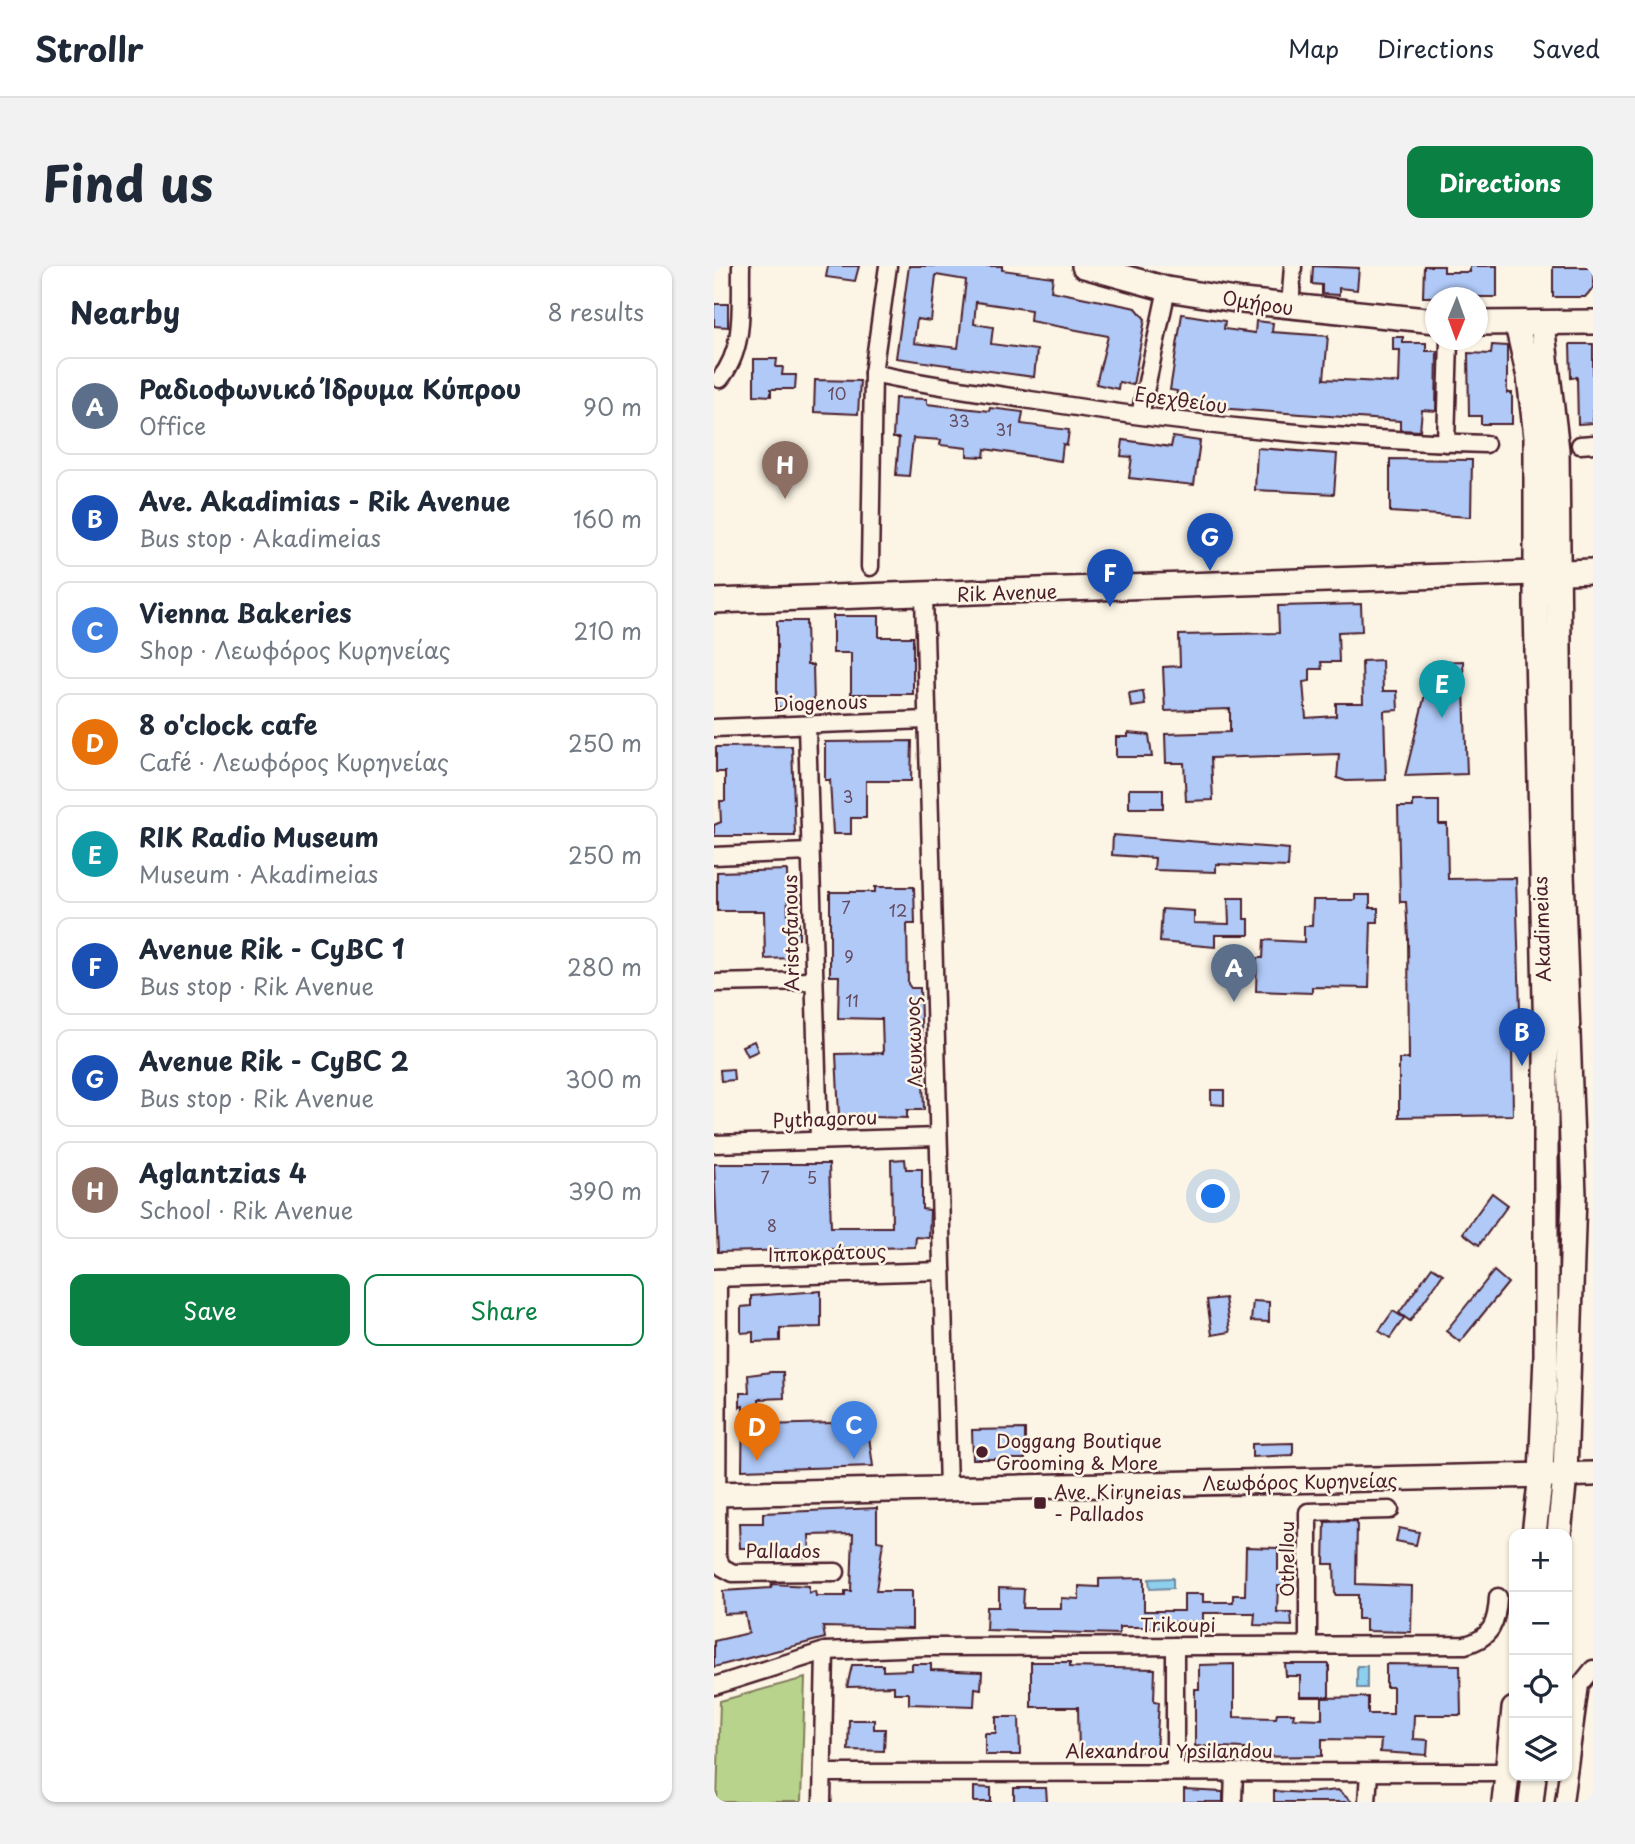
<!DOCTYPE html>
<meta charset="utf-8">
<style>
body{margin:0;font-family:"Playpen Sans",sans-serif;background:#f2f2f3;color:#1f2937}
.controls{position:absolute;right:21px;bottom:21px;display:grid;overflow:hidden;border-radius:14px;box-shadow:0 2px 5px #0004}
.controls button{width:63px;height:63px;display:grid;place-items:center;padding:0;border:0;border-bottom:2px solid #e0e1e3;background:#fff;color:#1f2937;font:35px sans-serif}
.compass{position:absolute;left:711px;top:21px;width:63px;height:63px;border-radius:50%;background:#fff;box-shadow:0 2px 5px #0004;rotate:181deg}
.you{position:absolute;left:500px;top:931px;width:24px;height:24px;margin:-18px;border:5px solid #fff;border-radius:50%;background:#1a73e8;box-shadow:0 0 0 10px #1a73e833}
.badge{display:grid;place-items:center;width:46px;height:46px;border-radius:50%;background:#0b8043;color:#fff;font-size:23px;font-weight:700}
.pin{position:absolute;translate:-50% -58px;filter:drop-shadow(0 2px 4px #0008)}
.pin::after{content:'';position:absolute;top:37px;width:24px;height:21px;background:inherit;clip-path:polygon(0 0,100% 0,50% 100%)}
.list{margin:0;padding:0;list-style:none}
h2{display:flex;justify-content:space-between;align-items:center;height:91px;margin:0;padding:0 28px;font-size:30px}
h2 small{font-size:23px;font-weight:400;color:#747a83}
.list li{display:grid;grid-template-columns:46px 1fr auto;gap:21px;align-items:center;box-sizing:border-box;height:98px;margin:0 14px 14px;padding:0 14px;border:2px solid #e0e1e3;border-radius:14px}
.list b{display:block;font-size:26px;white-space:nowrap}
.list p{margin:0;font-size:23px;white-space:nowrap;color:#747a83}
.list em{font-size:23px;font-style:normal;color:#747a83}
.actions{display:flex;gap:14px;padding:21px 28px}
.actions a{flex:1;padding:16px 0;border:2px solid #0b8043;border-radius:14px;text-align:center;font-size:24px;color:#0b8043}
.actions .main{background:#0b8043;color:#fff}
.icon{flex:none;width:38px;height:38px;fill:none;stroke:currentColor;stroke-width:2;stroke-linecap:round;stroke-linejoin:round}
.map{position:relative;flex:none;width:879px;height:1536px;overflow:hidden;border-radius:14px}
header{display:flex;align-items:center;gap:42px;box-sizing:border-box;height:98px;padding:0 35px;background:#fff;border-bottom:2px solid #e0e1e3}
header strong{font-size:33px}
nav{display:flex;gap:38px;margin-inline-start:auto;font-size:24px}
.intro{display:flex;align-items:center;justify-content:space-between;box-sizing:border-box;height:168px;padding:0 42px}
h1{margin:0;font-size:49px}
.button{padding:18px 32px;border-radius:14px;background:#0b8043;color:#fff;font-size:24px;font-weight:700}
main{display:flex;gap:42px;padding:0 42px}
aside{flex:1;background:#fff;border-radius:14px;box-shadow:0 2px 5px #0004}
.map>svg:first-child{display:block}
.green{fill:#b8d48c;stroke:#817a5c;stroke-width:2}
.water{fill:#8dcfee;stroke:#7289a0;stroke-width:2}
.building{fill:#b0c9f7;stroke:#4a1f2b;stroke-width:2;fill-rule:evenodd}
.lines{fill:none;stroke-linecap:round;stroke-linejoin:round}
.street-casing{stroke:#4a1f2b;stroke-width:21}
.secondary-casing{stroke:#4a1f2b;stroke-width:28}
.street{stroke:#fcf5e5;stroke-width:16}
.secondary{stroke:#fcf5e5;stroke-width:23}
.poi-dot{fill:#4a1f2b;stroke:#fcf5e5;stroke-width:2.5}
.labels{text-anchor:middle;stroke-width:5;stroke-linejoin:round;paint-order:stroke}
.number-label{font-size:16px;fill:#644a5e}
.street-label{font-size:19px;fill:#4a1f2b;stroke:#fcf5e5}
.poi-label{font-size:19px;fill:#4a1f2b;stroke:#fcf5e5;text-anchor:start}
</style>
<header>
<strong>Strollr</strong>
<nav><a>Map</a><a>Directions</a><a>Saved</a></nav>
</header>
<div class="intro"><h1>Find us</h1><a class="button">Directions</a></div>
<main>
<aside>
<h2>Nearby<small>8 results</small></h2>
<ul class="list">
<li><span class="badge" style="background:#5c6f8a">A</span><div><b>Ραδιοφωνικό Ίδρυμα Κύπρου</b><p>Office</p></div><em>90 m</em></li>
<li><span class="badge" style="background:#1a4fb4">B</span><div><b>Ave. Akadimias - Rik Avenue</b><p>Bus stop · Akadimeias</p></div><em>160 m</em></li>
<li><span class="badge" style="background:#3f7fe0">C</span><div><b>Vienna Bakeries</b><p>Shop · Λεωφόρος Κυρηνείας</p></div><em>210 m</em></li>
<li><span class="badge" style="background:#e8710a">D</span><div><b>8 o'clock cafe</b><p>Café · Λεωφόρος Κυρηνείας</p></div><em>250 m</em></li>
<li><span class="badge" style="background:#0f9aa8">E</span><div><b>RIK Radio Museum</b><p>Museum · Akadimeias</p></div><em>250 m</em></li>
<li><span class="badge" style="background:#1a4fb4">F</span><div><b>Avenue Rik - CyBC 1</b><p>Bus stop · Rik Avenue</p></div><em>280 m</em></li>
<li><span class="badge" style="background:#1a4fb4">G</span><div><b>Avenue Rik - CyBC 2</b><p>Bus stop · Rik Avenue</p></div><em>300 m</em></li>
<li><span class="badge" style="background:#8d6e63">H</span><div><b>Aglantzias 4</b><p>School · Rik Avenue</p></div><em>390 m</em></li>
</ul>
<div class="actions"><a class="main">Save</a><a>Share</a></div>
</aside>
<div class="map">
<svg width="879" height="1536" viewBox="0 0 879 1536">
<rect width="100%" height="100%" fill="#fcf5e5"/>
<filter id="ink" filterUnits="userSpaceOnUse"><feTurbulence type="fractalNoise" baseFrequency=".0143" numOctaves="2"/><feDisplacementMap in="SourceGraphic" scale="14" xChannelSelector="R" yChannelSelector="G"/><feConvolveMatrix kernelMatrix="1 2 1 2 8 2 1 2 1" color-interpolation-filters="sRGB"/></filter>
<g filter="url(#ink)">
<polygon class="green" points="91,1412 87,1536 3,1536 6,1435"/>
<g class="water">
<polygon points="459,1312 459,1322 436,1323 435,1313"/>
<rect x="643" y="1400" width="10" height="22"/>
</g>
<g class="building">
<polygon points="114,0 145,0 141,15 112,11"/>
<path d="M 195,0 L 288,0 L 288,4 L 339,11 L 337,25 L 422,42 L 431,53 L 419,119 L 405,116 L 404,123 L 382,118 L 394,70 L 316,55 L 317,44 L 262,36 L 260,58 L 279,61 L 277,78 L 323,84 L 320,111 L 182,92 ZM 222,9 L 252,14 L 244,82 L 200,77 L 203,53 L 217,55 Z"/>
<polygon points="599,0 645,2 643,24 625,22 625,29 608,28 608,19 598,18"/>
<polygon points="710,0 730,0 730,6 756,6 756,0 783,0 783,31 709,31"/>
<polygon points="839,1 879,1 879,22 871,31 839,31"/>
<polygon points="0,38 14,38 14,61 0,60"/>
<polygon points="468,48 511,55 510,63 541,67 542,55 559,57 558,66 614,70 610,113 685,117 686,84 679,84 679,71 689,71 689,77 712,77 712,85 723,85 722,145 708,144 706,165 686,164 686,155 503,142 504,138 462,132 463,125 456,124"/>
<polygon points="856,78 879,78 879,157 864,158 863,111 857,112"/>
<polygon points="778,79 793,80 793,127 798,127 798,158 767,158 767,150 755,150 754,87 777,88"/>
<polygon points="40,93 63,93 62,101 69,101 68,109 82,109 81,123 57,123 57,130 40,129"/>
<polygon points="101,114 146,115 144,148 100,146"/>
<polygon points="181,132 213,133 213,138 275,145 276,142 309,146 307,158 355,164 353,179 349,178 347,195 271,183 270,191 253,190 253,182 226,179 227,174 199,172 195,210 182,209 185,172 179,172"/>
<polygon points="459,171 486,175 480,219 415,212 418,191 407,190 409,174 457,181"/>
<polygon points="543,182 623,188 620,228 541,224"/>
<polygon points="676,193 758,194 757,251 676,246"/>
<polygon points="647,338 648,365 624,366 625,396 607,396 608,403 596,403 596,415 589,416 592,452 622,450 622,437 649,437 648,395 668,394 669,425 683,425 684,444 670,445 672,514 632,515 623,512 625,488 497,492 499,534 472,535 470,497 452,497 451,468 516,466 516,443 451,445 449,401 466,400 465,369 565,367 564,340"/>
<polygon points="119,350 165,350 165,371 199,371 199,428 137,428 137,387 119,387"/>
<polygon points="63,355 92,355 93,399 99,399 100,440 63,441"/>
<polygon points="749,395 753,508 691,510 719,396"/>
<polygon points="429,425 431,439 417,441 415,427"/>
<polygon points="414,467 435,469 438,491 402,491 402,471 414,471"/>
<polygon points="198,475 197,515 152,515 152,552 137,552 137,568 119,568 116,514 111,514 111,476"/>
<polygon points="78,480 81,570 0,570 0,559 7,556 6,535 11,535 11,506 2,506 2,481"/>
<rect x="415" y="523" width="34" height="19"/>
<polygon points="699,535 725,535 725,558 733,558 734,613 802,612 807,777 798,777 799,849 685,851 685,793 695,793 694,672 692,636 686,636 684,541 699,541"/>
<polygon points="399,569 575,583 574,601 502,598 502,606 440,604 441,592 398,589"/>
<polygon points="73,604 74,656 85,656 85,673 80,673 80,692 51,693 50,645 3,645 3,606"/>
<polygon points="161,621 200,621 201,658 193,658 194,718 197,722 206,722 210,844 193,844 193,852 125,850 122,788 169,787 168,753 124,752 125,710 116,710 116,626 161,626"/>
<polygon points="641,629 656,629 656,642 664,642 664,656 657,656 655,722 598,721 598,727 542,725 543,692 549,692 550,674 590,676 590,660 598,660 599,634 641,634"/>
<polygon points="514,632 530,632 530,653 535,653 535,669 501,669 501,681 446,676 448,643 480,645 480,657 515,658"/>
<polygon points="40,775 44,785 33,790 28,780"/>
<polygon points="19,803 20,814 7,815 6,804"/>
<polygon points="497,824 510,824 510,839 497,838"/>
<polygon points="191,893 192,903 208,903 208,943 216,944 215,972 202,971 201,981 4,986 0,898 115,898 117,961 178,961 177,894"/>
<polygon points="778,927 794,939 765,979 749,967"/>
<polygon points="718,1001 729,1008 696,1055 685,1047"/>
<polygon points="780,1005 794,1017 746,1076 732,1065"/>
<polygon points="107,1025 107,1061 66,1062 66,1075 39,1076 39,1066 27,1067 27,1041 37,1040 37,1030"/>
<polygon points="511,1032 516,1066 498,1069 493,1034"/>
<polygon points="539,1035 555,1036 555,1056 537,1055"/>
<polygon points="679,1045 690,1052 676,1072 665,1065"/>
<polygon points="57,1106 69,1106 70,1132 45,1133 46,1155 52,1155 52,1159 153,1156 159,1200 28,1204 29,1140 26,1141 26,1127 35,1127 34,1109"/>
<polygon points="311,1163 311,1193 259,1193 258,1164"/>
<polygon points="579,1177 579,1189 538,1191 538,1178"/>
<polygon points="163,1242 163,1275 169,1276 162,1325 198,1325 198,1363 109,1361 111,1372 0,1401 0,1375 35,1367 31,1347 10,1348 9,1325 57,1322 58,1318 95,1320 95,1327 101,1325 102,1330 131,1330 131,1325 137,1325 139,1268 95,1269 96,1291 49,1292 49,1282 26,1282 25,1257 49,1257 49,1247"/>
<polygon points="643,1255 642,1318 698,1320 697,1366 652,1365 652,1353 644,1353 644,1329 621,1329 620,1298 610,1298 611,1256"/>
<polygon points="685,1262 705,1266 702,1279 682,1275"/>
<polygon points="532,1281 564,1282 564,1307 571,1307 571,1320 564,1320 563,1346 577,1346 578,1360 540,1359 541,1347 489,1347 489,1356 451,1356 451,1361 405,1361 405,1368 272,1364 273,1341 285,1341 285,1322 310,1323 309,1342 347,1342 347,1332 365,1333 365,1320 385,1321 385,1313 430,1312 430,1345 470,1345 470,1328 489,1328 489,1336 519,1336 519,1329 531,1329"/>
<polygon points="317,1396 356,1396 356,1401 441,1403 440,1435 445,1436 442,1486 383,1484 383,1488 365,1489 364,1441 317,1441"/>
<polygon points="198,1398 217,1398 217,1404 268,1406 267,1423 261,1422 260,1440 195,1438 195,1427 180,1427 180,1420 133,1421 138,1399 169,1399 169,1405 198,1404"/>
<polygon points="520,1398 520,1451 562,1452 563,1447 580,1447 579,1452 608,1453 608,1432 654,1431 654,1448 679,1448 679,1421 672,1421 672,1398 746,1399 747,1449 700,1449 699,1473 714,1474 713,1489 666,1486 667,1474 608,1473 608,1490 530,1491 530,1482 481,1480 481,1423 485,1423 485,1399"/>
<polygon points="571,1398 615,1398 615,1431 586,1431 586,1410 572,1410"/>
<polygon points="282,1451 305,1451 306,1489 271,1489 271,1467 282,1467"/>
<polygon points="135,1454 160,1454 160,1463 171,1463 170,1485 134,1484"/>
<polygon points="260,1521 277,1522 277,1536 260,1536"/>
<polygon points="300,1522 332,1522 333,1536 300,1536"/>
<polygon points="470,1524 509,1526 509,1536 470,1536"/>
<polygon points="624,1524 638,1536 560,1536 560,1525 592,1527"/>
</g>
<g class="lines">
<g class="street-casing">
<g id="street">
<polyline points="576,42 579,0"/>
<path d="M 159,107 C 210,119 264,125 316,134 C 468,158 619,174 772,178"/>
<path d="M 6,113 C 32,82 26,38 27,0"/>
<polyline points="426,149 453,23"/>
<polyline points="732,177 735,74"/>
<polyline points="866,179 879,178"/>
<polyline points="156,301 159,107 174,0"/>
<polyline points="210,330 234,1222"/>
<polyline points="93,460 105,874"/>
<polyline points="0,462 213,454"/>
<polyline points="0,590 96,586"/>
<polyline points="0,717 98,715"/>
<polyline points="0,878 224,871"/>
<polyline points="0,1012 228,1005"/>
<polyline points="4,1012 3,1290 8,1301 19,1307 122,1306"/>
<polyline points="461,1380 461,1506"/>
<polyline points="594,1380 594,1246 676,1244"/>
<path d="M 0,1420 L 111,1385 L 211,1381 L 751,1379 C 778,1372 783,1356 784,1331"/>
<polyline points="109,1507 800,1506"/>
<polyline points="108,1536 111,1385"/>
<polyline points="519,1536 520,1506"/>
<polyline points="653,1536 655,1507"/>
<polyline points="850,1536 866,1419 879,1403"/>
</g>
</g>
<g class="secondary-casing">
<g id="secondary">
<polyline points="370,0 453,23 528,35 722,55"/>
<polyline points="764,57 879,56"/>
<polyline points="828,58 843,184 847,580 860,929 851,1209 845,1268"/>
<polyline points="803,59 815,111 822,171 822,341 832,777 832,1090 827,1209 820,1268"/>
<polyline points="0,335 879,305"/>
<polyline points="0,1228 879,1208"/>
<polyline points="790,1536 800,1443"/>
<polyline points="817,1536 820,1510"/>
</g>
</g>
<use href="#street" class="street"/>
<use href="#secondary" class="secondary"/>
</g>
</g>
<g class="poi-dot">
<circle cx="268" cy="1186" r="7"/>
<rect x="319" y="1230" width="14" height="14" rx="3.5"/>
</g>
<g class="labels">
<g class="number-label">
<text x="123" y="134">10</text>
<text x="245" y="161">33</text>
<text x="290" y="170">31</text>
<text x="134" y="537">3</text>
<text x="132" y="648">7</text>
<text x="184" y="651">12</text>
<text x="135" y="697">9</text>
<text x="138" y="741">11</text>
<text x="51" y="918">7</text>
<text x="98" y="918">5</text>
<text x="58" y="966">8</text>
</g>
<g class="street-label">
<text transform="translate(544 37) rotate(9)" y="7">Ομήρου</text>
<text transform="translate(467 134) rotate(8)" y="7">Ερεχθείου</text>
<text transform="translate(293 327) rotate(-2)" y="7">Rik Avenue</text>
<text transform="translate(106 437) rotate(-2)" y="7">Diogenous</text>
<text transform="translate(828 663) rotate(-92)" y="7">Akadimeias</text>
<text transform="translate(77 667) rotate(-91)" y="7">Aristofanous</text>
<text transform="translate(200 776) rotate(-92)" y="7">Λευκωνος</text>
<text transform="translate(111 853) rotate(-2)" y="7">Pythagorou</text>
<text transform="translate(113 987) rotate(-2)" y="7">Ιπποκράτους</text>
<text transform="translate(586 1216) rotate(-1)" y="7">Λεωφόρος Κυρηνείας</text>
<text x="69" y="1292">Pallados</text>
<text transform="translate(573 1293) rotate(-90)" y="7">Othellou</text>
<text x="464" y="1366">Trikoupi</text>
<text x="455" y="1492">Alexandrou Ypsilandou</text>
</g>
<g class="poi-label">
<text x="282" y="1182">Doggang Boutique<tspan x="282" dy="22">Grooming &amp; More</tspan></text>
<text x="340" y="1233">Ave. Kiryneias<tspan x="340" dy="22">- Pallados</tspan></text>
</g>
</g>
</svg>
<div class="controls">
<button>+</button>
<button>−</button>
<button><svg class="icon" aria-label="locate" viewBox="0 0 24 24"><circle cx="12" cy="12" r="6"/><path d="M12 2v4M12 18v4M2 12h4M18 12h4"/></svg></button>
<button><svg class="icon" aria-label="layers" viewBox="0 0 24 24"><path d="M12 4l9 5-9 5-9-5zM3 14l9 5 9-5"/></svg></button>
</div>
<svg class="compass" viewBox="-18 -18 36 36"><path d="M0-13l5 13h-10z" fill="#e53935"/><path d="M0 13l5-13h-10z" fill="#747a83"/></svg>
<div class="you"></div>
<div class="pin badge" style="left:520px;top:736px;background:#5c6f8a">A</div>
<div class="pin badge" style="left:808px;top:800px;background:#1a4fb4">B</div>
<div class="pin badge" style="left:140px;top:1193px;background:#3f7fe0">C</div>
<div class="pin badge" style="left:43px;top:1195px;background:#e8710a">D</div>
<div class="pin badge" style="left:728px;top:452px;background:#0f9aa8">E</div>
<div class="pin badge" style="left:396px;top:341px;background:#1a4fb4">F</div>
<div class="pin badge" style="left:496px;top:305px;background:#1a4fb4">G</div>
<div class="pin badge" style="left:71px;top:233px;background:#8d6e63">H</div>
</div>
</main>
